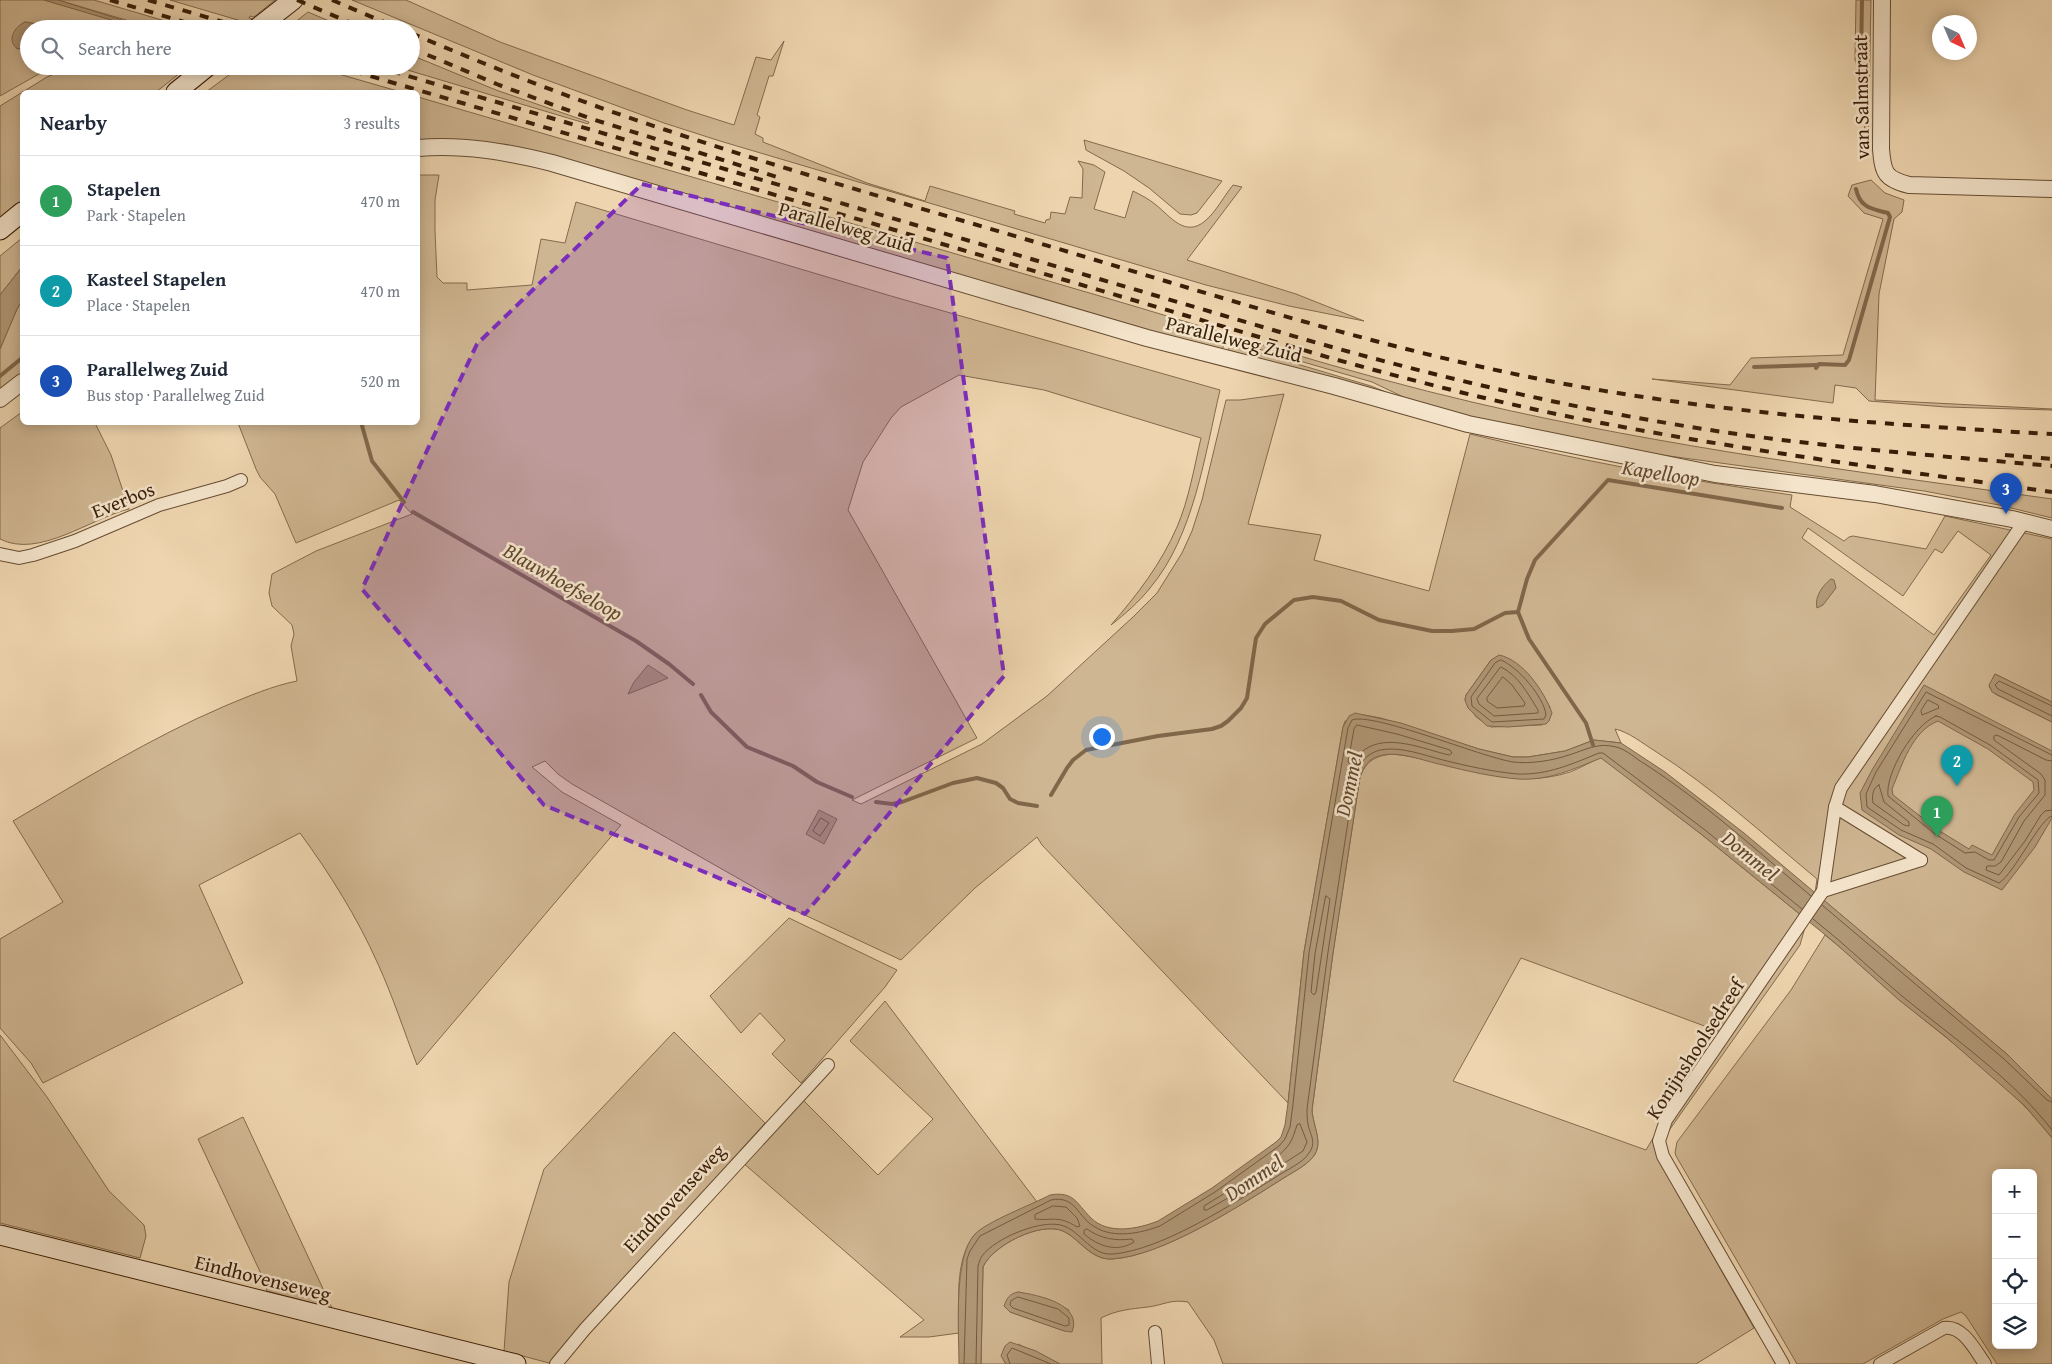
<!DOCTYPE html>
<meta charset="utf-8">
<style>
body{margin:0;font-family:"Gentium Book Plus",serif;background:#f6f6f7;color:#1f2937}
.controls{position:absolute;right:15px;bottom:15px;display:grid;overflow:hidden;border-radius:8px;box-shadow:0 2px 12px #0003}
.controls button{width:45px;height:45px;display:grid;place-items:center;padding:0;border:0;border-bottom:1px solid #e0e1e3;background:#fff;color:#1f2937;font:25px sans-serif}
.compass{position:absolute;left:1932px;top:15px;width:45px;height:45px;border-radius:50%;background:#fff;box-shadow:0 2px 12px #0003;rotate:136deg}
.you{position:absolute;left:1101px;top:736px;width:18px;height:18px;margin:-12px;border:4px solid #fff;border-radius:50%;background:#1a73e8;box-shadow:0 0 0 8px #1a73e833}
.badge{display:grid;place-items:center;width:32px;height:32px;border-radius:50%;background:#db2777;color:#fff;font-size:16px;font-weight:700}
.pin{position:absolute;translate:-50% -41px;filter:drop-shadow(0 1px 2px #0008)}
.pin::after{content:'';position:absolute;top:26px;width:18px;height:15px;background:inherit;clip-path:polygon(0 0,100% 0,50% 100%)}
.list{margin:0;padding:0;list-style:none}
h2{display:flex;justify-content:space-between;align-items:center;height:65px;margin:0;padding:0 20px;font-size:21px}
h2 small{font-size:16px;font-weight:400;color:#747a83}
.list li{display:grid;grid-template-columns:32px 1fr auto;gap:15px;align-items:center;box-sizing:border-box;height:90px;padding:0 20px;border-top:1px solid #e0e1e3}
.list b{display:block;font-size:19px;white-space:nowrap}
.list p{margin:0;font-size:16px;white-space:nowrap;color:#747a83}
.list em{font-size:16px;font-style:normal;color:#747a83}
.icon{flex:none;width:28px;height:28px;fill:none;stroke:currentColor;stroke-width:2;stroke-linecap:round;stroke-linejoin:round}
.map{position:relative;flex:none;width:2052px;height:1364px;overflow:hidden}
.search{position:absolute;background:#fff;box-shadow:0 2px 12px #0003;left:20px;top:20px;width:400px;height:55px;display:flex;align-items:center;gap:12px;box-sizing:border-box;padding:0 18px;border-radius:28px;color:#747a83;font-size:19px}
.panel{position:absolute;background:#fff;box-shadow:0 2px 12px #0003;left:20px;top:90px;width:400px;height:335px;border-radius:8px}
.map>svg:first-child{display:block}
.green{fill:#cfb692;stroke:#846a4c;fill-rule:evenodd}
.water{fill:#b09776;stroke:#80674a;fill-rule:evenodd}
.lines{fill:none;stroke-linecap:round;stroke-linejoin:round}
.shore{stroke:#745a3e;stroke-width:1}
.stream{stroke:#80674a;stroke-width:4}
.minor-casing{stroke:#664c31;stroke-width:14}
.tertiary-casing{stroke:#664c31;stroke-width:18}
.secondary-casing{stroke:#391e07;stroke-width:21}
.minor{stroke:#f4e4cb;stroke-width:12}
.tertiary{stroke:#f4e4cb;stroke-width:16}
.secondary{stroke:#f4e4cb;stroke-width:19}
.rail{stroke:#391e07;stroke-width:4;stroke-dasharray:9 9;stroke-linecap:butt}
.marked{fill:#7b2cbf;fill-opacity:0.2;stroke:#7b2cbf;stroke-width:4;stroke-dasharray:10 6;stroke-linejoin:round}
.labels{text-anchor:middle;stroke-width:5;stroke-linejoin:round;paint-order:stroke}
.street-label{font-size:20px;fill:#391e07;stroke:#f4e4cb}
.water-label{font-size:21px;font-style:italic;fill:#63482e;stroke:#f4e4cb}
</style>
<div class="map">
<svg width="2052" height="1364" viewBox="0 0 2052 1364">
<rect width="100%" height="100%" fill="#eed5af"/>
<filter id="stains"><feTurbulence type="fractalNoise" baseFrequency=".004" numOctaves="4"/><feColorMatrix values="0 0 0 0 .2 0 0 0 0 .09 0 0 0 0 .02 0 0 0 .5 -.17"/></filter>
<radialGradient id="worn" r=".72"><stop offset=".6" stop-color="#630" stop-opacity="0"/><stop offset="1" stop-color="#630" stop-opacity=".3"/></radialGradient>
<g class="green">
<polygon points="0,0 44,0 141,28 136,23 58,0 94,0 192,29 61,29 25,22 17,28 16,48 20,49 29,44 29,66 53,66 0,96"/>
<polygon points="170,0 275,0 254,17 250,16 249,18 253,19 248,23"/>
<path d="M 352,0 L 406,0 L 500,42 L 687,110 L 734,125 L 756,57 L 771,60 L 784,41 L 773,76 L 769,76 L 757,115 L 760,117 L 755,134 L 763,138 L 763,142 L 867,183 L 925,201 L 930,186 L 1015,211 L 1014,214 L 1045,223 L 1046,220 L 1050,219 L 1051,212 L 1065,214 L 1070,197 L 1082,198 L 1083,169 L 1078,161 L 1094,165 L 1105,172 L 1094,209 L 1125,218 L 1133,191 C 1141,195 1149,199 1156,205 C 1170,216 1185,238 1205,221 C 1216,212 1224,196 1233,185 L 1242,187 L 1187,260 L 1296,294 L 1364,321 L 1289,306 L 1206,285 L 720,141 L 664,123 L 533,75 Z"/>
<polygon points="1856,0 1871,0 1868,155 1864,157 1865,89 1855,60"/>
<polygon points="308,12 348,29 293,29 289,27"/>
<polygon points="411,55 496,90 589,122 588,124 394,66 411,66"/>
<polygon points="73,66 189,66 156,92 22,92 22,200 0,218 0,106 47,77"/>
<polygon points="241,66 311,66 401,92 206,92"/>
<path d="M 418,97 C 643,163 868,228 1093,294 C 1220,331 1346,373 1476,403 C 1665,447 1859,472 2052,499 L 2052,518 L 1999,505 L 1924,491 L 1633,451 L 1470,418 L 1416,403 L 1372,382 L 1238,343 L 1225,342 L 1222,350 L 1174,339 L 544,154 L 418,142 Z"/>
<polygon points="1084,140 1222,181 1197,213 1191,215 1180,214 1149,188 1124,171 1086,150"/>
<path d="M 418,175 L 439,175 L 435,200 L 435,231 L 437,277 L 443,283 L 467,283 L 467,290 L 532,285 L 541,239 L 565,243 L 576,202 L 891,296 L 1220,390 C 1205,454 1194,536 1150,588 C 1139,602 1125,614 1111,625 C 1137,595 1161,564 1177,527 C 1189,499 1194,468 1201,438 L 1044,390 L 959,375 L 901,407 L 891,418 L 863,462 L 848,510 L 977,738 L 852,800 L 861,804 L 982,744 L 1047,696 L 1133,617 L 1157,593 L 1182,553 L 1192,531 L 1202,500 L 1226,400 L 1240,400 L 1284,394 L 1248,524 L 1321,535 L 1314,560 L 1429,591 L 1470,434 C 1576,460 1684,480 1792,495 L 1790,507 L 1844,541 L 1849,537 L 1853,536 L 1926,549 L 1945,516 L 2052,539 L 2052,702 L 1995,674 L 1989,687 L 1995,694 L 2052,722 L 2052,1099 L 2008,1055 L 1815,893 L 1817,879 C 1764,835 1713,788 1655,751 C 1642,743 1629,732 1615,729 L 1621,743 L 1594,740 L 1565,751 L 1528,757 L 1513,757 L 1479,749 L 1381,718 L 1364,715 L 1345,721 L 1343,727 L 1304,952 L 1288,1103 L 1042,845 L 1037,837 L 975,888 L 901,960 L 794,910 L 572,784 L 558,774 L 545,761 L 532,767 L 562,792 L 621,825 L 417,1065 C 404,1031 393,997 378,964 C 357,917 330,874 300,833 L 199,885 L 243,983 L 43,1083 L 31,1063 L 0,1028 L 0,939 L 63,902 L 13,821 C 83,780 150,738 225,706 C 249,696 272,686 297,681 L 291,646 L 294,634 L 292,625 L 272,606 L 269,593 L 272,574 L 316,551 L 412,514 L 399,500 L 296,543 L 275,494 L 260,477 L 256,469 L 238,423 L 418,422 ZM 1808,528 L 1903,596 L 1935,549 L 1942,553 L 1958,531 L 1991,555 L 1934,635 L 1802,538 ZM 1491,660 L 1514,662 L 1534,682 L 1550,707 L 1542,725 L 1491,727 L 1476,717 L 1465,700 L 1466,695 Z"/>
<polygon points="1871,180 1885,193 1904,200 1902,212 1894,219 1879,294 1875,400 2052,409 2052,410 1946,407 1869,401 1856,388 1835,385 1833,403 1652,379 1730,385 1751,358 1843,355 1883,219 1864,213 1848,196 1852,185"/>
<polygon points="22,238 22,267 0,295 0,256"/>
<polygon points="22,301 22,375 0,393 0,349 17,309"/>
<polygon points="1230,347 1240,347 1371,386 1398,397 1227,351"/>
<path d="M 22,412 L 22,422 L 95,423 L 111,455 L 129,509 C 91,518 39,559 0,539 L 0,428 Z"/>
<path d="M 1392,754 C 1451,760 1510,792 1570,772 C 1580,768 1591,762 1601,757 L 1701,834 L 1807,920 L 1800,945 L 1658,1146 L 1656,1152 L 1675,1189 L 1754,1328 L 1696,1364 L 1223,1364 L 1214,1340 L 1188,1302 C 1170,1299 1164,1305 1148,1307 C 1130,1309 1117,1310 1101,1318 L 1102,1364 L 1060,1364 L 1018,1344 L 1004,1361 L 1006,1364 L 981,1364 L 983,1267 C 992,1246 1040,1221 1063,1231 C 1080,1239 1090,1260 1112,1259 C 1161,1256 1236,1208 1279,1181 C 1289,1174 1305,1167 1313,1157 C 1324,1143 1313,1127 1312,1110 L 1333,953 L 1360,777 C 1366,761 1375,756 1392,754 ZM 1521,958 L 1726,1034 L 1658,1130 L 1646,1150 L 1453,1081 ZM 1018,1292 L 1049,1300 L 1069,1310 L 1065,1331 L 1010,1312 Z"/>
<polygon points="789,918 897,970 885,987 801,1083 772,1054 785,1040 760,1013 741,1033 710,996"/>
<path d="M 1825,935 C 1851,955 1874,979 1900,1000 C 1952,1044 2010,1083 2052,1138 L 2052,1364 L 1997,1364 L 1966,1316 L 1961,1312 L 1943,1319 L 1863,1364 L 1797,1364 L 1676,1156 L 1675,1153 L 1677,1142 L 1791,990 ZM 1996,1173 L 2033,1173 L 2033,1345 L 1996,1345 Z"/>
<path d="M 885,1001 L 1037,1202 L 982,1229 C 953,1248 959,1302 959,1333 L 929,1337 L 900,1337 L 924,1320 L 742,1162 L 800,1097 L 878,1175 L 933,1119 L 850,1041 Z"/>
<polygon points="674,1032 765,1123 549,1363 504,1351 509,1282 544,1169"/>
<polygon points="0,1035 47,1097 109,1191 144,1225 146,1236 140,1258 0,1223"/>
<polygon points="243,1117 332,1308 267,1291 263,1278 198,1139"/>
</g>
<g class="water">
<polygon points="44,0 58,0 141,26 138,28"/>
<path d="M 25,22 L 58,27 L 61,29 L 29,29 L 29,44 L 18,49 C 6,41 14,27 25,22 Z"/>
<polygon points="22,267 22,301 17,309 0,349 0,295"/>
<path d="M 1831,579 L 1834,580 L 1836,588 L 1823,605 L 1817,608 C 1814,597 1823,585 1831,579 Z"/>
<path d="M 1499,655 C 1523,660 1544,691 1552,713 L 1549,721 L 1546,724 L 1508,727 L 1487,726 L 1468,708 L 1465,700 L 1466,695 L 1491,660 Z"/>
<polygon points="648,665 668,678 628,694 634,682"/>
<polygon points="1995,674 2052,702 2052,722 1992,692 1989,685"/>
<path d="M 1924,685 L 2052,751 L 2052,818 L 2035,847 L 2002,890 L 1964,872 L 1931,849 L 1899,835 L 1862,810 L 1860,793 L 1872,770 ZM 1938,721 L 1988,749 L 2033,782 L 2034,790 L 2015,814 L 1992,855 L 1972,845 L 1969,849 L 1938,830 L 1893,795 L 1892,789 C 1902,765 1912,731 1938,721 Z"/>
<path d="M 1355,713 L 1401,723 L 1479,749 L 1513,757 L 1528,757 L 1565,751 L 1594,740 L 1621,743 L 1665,772 L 1744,833 L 2008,1055 L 2052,1099 L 2052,1138 L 2025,1106 L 1946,1037 L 1899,1000 L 1834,942 L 1701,834 L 1601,758 C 1574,769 1548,781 1518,779 C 1493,777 1467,771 1443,765 C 1423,761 1399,750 1379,756 C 1368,759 1364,767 1360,777 L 1333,953 L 1312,1110 C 1313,1127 1324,1143 1313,1157 C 1305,1167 1289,1174 1279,1181 C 1236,1208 1162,1256 1112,1259 C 1091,1260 1080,1239 1063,1231 C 1040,1221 992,1246 983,1267 L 981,1364 L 959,1364 C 959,1332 953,1257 975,1234 C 988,1221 1031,1205 1050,1195 C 1074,1191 1076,1203 1091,1218 C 1108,1235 1138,1229 1158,1221 L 1212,1188 L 1276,1142 L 1281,1137 L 1285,1125 L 1288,1103 L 1304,952 L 1343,727 L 1349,716 Z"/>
<polygon points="819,810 837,819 824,844 806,834"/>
<path d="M 1018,1292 C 1038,1295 1083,1304 1072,1332 L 1064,1331 L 1010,1312 L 1004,1306 C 1007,1298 1009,1294 1018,1292 Z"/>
<polygon points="1010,1342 1036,1351 1060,1364 1006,1364 1001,1356 1005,1346"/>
</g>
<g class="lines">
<g class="shore">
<path d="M 1501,660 C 1518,667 1544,697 1546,715 L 1544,719 L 1492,722 L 1472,706 L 1471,697 L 1495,663 Z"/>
<path d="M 1501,667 C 1519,676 1528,694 1538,710 L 1538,713 L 1494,716 L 1479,704 L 1477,699 Z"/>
<polygon points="1503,677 1512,685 1525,703 1524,706 1497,708 1487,701 1487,698"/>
<polygon points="1928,700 1938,705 1939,708 1922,715 1921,711"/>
<polyline points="2052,706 1999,681 1995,685 1998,689 2052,716"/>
<path d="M 1936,716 L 1940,717 L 1990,745 L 2038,780 L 2039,793 L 2019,817 L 1994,860 L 1989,860 L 1975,852 L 1965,853 L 1935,834 L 1888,796 C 1885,773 1914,725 1936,716 Z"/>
<path d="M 1357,725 L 1397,734 L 1450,750 L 1452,753 L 1449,755 C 1423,749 1388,733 1364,750 C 1358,754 1355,761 1350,764 L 1348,762 L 1354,729 Z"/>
<path d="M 2052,755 L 1926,692 L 1876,772 L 1866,794 L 1867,807 L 1901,830 L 1933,844 L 1966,868 L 1999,883 C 2014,874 2041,817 2052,816"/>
<polyline points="2052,761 2046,760 1997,735 1994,736 1994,740 2041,774 2045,780 2045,795 2024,821 2001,862 1995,866 1987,866 1986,870 1999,875 2025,841 2041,815 2045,811 2052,810"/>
<path d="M 1879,785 L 1884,802 L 1909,822 L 1909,826 L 1904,825 L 1873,803 C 1872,797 1872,788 1879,785 Z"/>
<polygon points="821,818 829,823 820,836 813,831"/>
<polygon points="1326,896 1330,899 1316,992 1314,995 1311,992 1315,954"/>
<polyline points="1822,905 2004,1059 2047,1100 2052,1102"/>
<path d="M 1813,919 C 1844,943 1872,971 1902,996 C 1953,1038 2011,1077 2052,1130"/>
<path d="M 1300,1124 L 1307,1142 L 1303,1151 L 1249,1186 L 1207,1210 L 1204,1210 L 1204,1206 C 1225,1193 1278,1162 1290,1143 C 1293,1138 1295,1131 1297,1125 Z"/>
<path d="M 1053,1206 L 1066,1207 L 1077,1218 L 1080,1226 L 1077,1227 C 1058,1215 1053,1221 1035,1219 L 1035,1215 Z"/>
<path d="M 1087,1229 C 1101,1239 1115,1241 1132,1239 L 1134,1242 C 1117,1253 1098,1246 1084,1234 L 1084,1231 Z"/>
<polygon points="1018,1297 1058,1309 1069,1318 1069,1325 1065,1326 1013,1308 1010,1305 1011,1301"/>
<path d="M 964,1364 L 967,1259 L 970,1251 L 980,1236 L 1051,1200 C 1076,1195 1077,1217 1095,1227 C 1114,1239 1141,1233 1160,1226 L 1215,1192 L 1279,1146 L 1285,1139 L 1290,1127 L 1293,1104 L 1309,953 L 1348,728 L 1352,720 C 1373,712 1481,757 1513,762 C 1530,764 1551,761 1569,755 C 1585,750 1598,742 1616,747 C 1626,749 1636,759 1645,764 C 1704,802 1757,851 1811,896"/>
<path d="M 976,1364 L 978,1266 C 979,1263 980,1259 982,1256 C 995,1238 1043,1218 1064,1226 C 1082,1233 1092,1256 1113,1254 C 1162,1250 1234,1203 1276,1177 C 1286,1170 1303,1163 1309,1153 C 1317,1142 1310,1135 1308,1124 C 1307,1120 1307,1114 1307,1109 L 1328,952 L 1355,776 C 1359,763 1366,754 1380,750 C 1401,746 1423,755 1443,760 C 1467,766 1494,772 1518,774 C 1548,775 1572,764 1599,753 L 1603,753 L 1705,830 L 1802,909"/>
<polyline points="1010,1364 1007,1355 1012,1348 1051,1364"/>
</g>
<g class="stream">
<polyline points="1861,62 1862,0"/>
<polyline points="1754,367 1817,365"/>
<path d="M 1816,368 L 1819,364 L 1845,365 L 1849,360 L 1890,217 L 1888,213 C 1872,209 1860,208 1856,189"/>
<polyline points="0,376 22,358"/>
<polyline points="361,422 372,461 404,502"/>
<polyline points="413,512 636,641 669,664 693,684"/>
<polyline points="1518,612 1527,579 1535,560 1608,480 1782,508"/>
<polyline points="701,695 711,712 747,747 793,766 817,782 852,797"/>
<polyline points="1051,795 1067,768 1073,760 1086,750 1158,736 1212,729 1221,726 1228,721 1241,708 1247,698 1256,638 1265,624 1294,600 1313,597 1341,601 1379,620 1432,631 1452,631 1474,629 1505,613 1518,612 1529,639 1586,723 1593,745"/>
<polyline points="876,802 892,804 902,802 953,783 977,778 996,783 1003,788 1010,799 1018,803 1037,806"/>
</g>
<g class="minor-casing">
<g id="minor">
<polyline points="0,554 19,558 33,555 75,541 159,505 227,486 241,480"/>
<polyline points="1835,807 1921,860"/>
<polyline points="1823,891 1921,860"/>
<polyline points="1155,1332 1158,1364"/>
<polyline points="556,1364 585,1329 828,1065"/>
<polyline points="1783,1364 1663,1156 1659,1141 1666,1120 1823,891 1835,807 1841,788 2024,522"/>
<path d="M 1880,1364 L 1944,1328 C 1963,1325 1975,1350 1985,1364"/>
</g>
</g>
<g class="tertiary-casing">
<g id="tertiary">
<path d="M 1882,0 L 1881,149 C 1883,173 1885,179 1909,185 L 2052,189"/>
<path d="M 418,148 C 463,144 508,152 552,163 L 1147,338 L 1334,386 L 1468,424 L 1715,474 L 1875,494 L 2012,519 L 2052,529"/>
<polyline points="0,399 22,382"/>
</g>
</g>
<g class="secondary-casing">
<g id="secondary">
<polyline points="256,29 293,0"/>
<polyline points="176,92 208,66"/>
<polyline points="0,230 22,212"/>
<polyline points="0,1235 516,1364"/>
</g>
</g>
<use href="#minor" class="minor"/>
<use href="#tertiary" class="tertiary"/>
<use href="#secondary" class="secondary"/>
<g class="rail">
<polyline points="110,0 208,29"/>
<polyline points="148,0 247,29"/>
<polyline points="297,0 365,29"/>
<polyline points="332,0 400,29"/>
<path d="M 411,33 C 495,69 580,102 666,130 C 777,167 889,199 1001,232 C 1170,281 1338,337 1510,373 C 1688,411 1871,424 2052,434"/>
<polyline points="411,48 499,85 592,119 777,177"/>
<path d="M 336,66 L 1334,359 C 1425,384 1515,407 1607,424 C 1754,452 1903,471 2052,492"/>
<path d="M 374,66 L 1307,340 C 1444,379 1582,411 1723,432 C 1832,448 1942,456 2052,466"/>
<polyline points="2005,455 2052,459"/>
</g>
</g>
<path class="marked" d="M 642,184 L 947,258 L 1004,676 L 805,914 L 544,805 L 362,589 L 477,344 Z"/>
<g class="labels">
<g class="street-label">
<text transform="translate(1861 97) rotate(-91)" y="7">van Salmstraat</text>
<text transform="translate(846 227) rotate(16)" y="7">Parallelweg Zuid</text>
<text transform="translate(1234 339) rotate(14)" y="7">Parallelweg Zuid</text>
<text transform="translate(123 500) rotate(-22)" y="7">Everbos</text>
<text transform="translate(1695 1049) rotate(-57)" y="7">Konijnshoolsedreef</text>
<text transform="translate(674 1198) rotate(-47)" y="7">Eindhovenseweg</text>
<text transform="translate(263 1278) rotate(14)" y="7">Eindhovenseweg</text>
</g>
<g class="water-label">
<text transform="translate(1661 473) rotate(9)" y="7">Kapelloop</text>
<text transform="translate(563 582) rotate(30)" y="7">Blauwhoefseloop</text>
<text transform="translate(1349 784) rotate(-78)" y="7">Dommel</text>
<text transform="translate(1750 856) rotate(39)" y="7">Dommel</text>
<text transform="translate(1254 1178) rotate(-34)" y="7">Dommel</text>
</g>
</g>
<rect width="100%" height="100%" filter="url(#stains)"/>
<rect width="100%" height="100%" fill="url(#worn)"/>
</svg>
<div class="controls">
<button>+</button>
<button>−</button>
<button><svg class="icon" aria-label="locate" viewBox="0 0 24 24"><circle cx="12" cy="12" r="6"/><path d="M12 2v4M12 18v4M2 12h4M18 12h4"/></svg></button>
<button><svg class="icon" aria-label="layers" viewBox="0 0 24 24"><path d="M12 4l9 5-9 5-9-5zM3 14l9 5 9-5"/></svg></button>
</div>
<svg class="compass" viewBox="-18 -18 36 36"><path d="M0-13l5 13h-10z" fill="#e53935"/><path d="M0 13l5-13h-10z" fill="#747a83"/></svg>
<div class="you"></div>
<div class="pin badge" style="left:1937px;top:837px;background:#2e9e5b">1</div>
<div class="pin badge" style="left:1957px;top:786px;background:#0f9aa8">2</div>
<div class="pin badge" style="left:2006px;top:514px;background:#1a4fb4">3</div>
<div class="search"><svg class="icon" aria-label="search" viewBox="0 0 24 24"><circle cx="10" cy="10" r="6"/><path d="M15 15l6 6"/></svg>Search here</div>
<section class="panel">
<h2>Nearby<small>3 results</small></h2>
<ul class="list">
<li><span class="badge" style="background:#2e9e5b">1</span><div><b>Stapelen</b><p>Park · Stapelen</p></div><em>470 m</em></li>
<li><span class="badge" style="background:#0f9aa8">2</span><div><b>Kasteel Stapelen</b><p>Place · Stapelen</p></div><em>470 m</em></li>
<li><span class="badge" style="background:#1a4fb4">3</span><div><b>Parallelweg Zuid</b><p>Bus stop · Parallelweg Zuid</p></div><em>520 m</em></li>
</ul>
</section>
</div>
